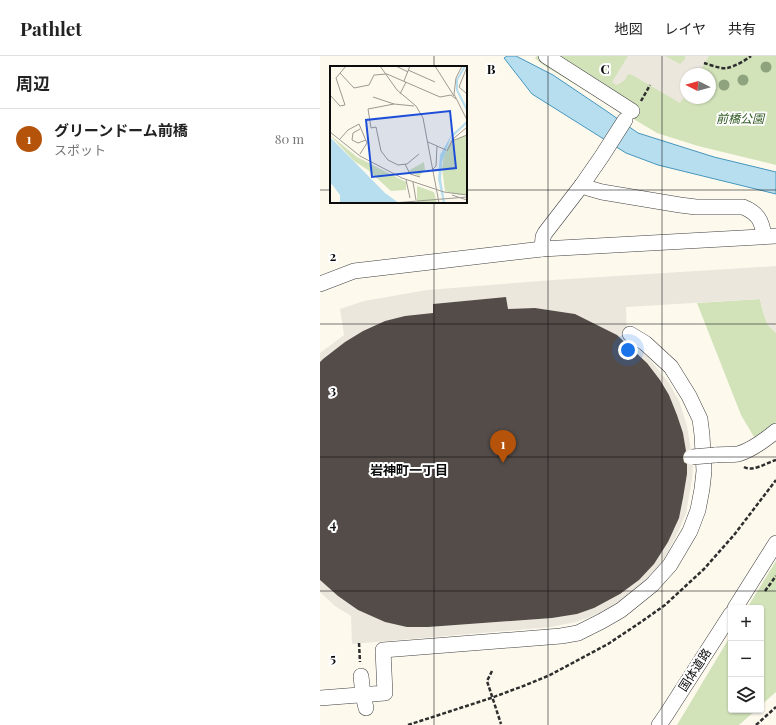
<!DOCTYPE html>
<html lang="ja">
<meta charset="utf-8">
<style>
body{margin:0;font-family:"Playfair Display","Noto Sans JP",serif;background:#f2f2f2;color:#222}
.controls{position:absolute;right:12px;bottom:12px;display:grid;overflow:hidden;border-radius:4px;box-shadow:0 1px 3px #0004}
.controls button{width:36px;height:36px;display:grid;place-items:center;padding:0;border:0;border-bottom:1px solid #e0e0e0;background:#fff;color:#222;font:20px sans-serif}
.compass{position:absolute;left:360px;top:12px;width:36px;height:36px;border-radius:50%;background:#fff;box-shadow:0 1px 3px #0004;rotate:276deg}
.you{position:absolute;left:308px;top:294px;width:14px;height:14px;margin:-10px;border:3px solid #fff;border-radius:50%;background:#1a73e8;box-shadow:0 0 0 6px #1a73e833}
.badge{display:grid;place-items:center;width:26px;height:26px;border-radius:50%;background:#b45309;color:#fff;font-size:13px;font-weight:700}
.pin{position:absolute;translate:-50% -33px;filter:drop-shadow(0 1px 2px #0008)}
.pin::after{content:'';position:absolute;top:21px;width:14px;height:12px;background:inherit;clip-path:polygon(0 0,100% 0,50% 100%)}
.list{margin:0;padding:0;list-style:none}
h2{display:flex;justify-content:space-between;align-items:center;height:52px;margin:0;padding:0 16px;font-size:17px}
h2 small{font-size:13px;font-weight:400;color:#767676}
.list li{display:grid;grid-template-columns:26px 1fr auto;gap:12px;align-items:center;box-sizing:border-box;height:60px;padding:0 16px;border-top:1px solid #e0e0e0}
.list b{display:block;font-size:15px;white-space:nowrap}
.list p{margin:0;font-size:13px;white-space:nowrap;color:#767676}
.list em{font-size:13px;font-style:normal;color:#767676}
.icon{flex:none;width:22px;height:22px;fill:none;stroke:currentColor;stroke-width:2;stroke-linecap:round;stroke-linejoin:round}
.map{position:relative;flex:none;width:456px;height:669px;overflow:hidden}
header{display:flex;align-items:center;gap:24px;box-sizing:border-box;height:56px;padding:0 20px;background:#fff;border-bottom:1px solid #e0e0e0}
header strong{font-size:19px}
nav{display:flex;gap:22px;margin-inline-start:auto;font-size:14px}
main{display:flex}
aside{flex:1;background:#fff}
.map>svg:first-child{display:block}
.green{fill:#d2e3ba;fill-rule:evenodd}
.plaza{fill:#ece7dd}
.water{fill:#b7deef;stroke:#4696bd}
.building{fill:#534c49}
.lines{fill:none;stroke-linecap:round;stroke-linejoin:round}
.minor-casing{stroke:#3f3f3f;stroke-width:16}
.path{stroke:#2e2e2e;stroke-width:2.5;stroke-dasharray:4 2;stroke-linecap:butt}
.minor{stroke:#fff;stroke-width:15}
.minor-bridge-casing{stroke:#3f3f3f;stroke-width:16;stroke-linecap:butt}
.minor-bridge{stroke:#fff;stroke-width:15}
.tree{fill:#8ea37e}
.grid{fill:none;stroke:#0c0c0c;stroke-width:1;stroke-opacity:0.55}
.labels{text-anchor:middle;stroke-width:4;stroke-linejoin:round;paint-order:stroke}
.park-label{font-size:12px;font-style:italic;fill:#335c24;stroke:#fff}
.street-label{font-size:12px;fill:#0c0c0c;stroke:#fff}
.neighbourhood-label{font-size:13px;font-weight:bold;fill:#0c0c0c;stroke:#fff}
.inset-river{fill:none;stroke:#b7deef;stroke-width:2}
.inset-road{fill:none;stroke:#9d9a93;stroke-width:1}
.view{fill:#1d4ed8;fill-opacity:0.15;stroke:#1d4ed8;stroke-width:2}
.inset-edge{fill:none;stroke:#0c0c0c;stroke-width:2}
.grid-label{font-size:13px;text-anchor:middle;font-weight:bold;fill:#0c0c0c;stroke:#fff;stroke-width:4;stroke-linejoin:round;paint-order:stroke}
</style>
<header>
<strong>Pathlet</strong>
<nav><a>地図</a><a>レイヤ</a><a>共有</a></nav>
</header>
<main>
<aside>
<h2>周辺<small></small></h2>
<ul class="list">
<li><span class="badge">1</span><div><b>グリーンドーム前橋</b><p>スポット</p></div><em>80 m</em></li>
</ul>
</aside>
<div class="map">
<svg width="456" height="669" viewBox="0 0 456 669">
<rect width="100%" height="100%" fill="#fdf9ed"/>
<g class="green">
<path d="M 217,0 L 456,0 L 456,109 L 378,90 L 337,77 L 223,9 L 215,2 ZM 366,18 L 390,18 L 390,42 L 366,42 Z"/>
<polygon points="440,243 443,256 448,269 456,277 456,366 445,376 434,381 421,359 377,247"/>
<polygon points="456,505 456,636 441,649 441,552 427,552"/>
<polygon points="411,579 411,654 436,654 419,669 357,669"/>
</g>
<g class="plaza">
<polygon points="308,0 345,0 360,8 365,3 365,0 389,0 378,18 366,18 366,42 377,42 374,49 363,42 360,47 312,19 308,18 305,24 299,28 296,29 292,26"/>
<polygon points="456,210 456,277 448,269 443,256 440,243 306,251 307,282 327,300 349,327 359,345 367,370 373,406 372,423 366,457 359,474 350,492 342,506 331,521 313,538 286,555 256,566 231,571 32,588 31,560 15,550 0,536 0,524 18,540 38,554 65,566 108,571 232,562 257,558 274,552 300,538 319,524 359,461 363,442 367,418 366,397 363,377 357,359 349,339 340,324 327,307 297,279 255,258 215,252 188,253 186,241 113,248 113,257 65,265 43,275 25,286 3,303 0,306 0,297 24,279 20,253 44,245 107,234 233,224"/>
</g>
<polygon class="water" points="187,0 196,0 233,19 285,54 318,77 394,101 456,116 456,138 338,109 306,97 212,38 184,2"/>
<polygon class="building" points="186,241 188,253 215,252 255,258 297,279 327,307 340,324 349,339 357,359 363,377 366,395 364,398 363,401 364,406 367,408 367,418 363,442 359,462 348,486 334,508 319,524 300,538 274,552 257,558 232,562 108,571 87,571 65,566 38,554 18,540 0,524 0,306 3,303 25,286 43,275 65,265 85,260 113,257 113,248"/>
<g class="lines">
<g class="minor-casing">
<g id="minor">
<polyline points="226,0 312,55"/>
<path d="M 262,129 L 268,132 L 282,136 L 360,149 L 376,151 L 423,151 C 438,157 442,165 444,180"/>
<polyline points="222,193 223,181 225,177 262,129 282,100 305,64"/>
<polyline points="0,228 34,215 222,193 456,180"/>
<path d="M 395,399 C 402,398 411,399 418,398 C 432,394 445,384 456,375"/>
<polyline points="415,552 456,487"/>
<polyline points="41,620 43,639 46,652"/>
<polyline points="0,642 65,637 63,594 241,580 258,577 282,565 301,554 332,529 350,509 370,475 378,454 382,433 384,415 382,379 380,363 369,340 351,311 325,287 310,278"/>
<polyline points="339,669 346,659 411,558"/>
</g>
</g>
<g class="path">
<path d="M 384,7 C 391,9 400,13 407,12 C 414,11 426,4 431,0"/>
<polyline points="321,45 330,29"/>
<path d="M 424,411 C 433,416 446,407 456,404"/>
<polyline points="445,535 456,520"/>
<polyline points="39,587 40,606"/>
<polyline points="172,615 167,625 181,668"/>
<polyline points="88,669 171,642 206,629 230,619 288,588 321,566 345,549 384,513 414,479 456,424"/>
<polyline points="436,669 456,651"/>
</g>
<use href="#minor" class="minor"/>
<g class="minor-bridge-casing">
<polyline id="minor-bridge" points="372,401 395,399"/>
</g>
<use href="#minor-bridge" class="minor-bridge"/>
</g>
<g class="tree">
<circle cx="446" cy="11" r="5.5"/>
<circle cx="423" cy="24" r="5.5"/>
<circle cx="404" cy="29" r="5.5"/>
</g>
<path class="grid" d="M 114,0 L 114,11M 228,0 L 228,669M 342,0 L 342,669M 0,134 L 11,134M 146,134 L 456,134M 114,146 L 114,669M 0,268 L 456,268M 0,401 L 456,401M 0,535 L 456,535"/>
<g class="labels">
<g class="park-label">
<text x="420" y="67">前橋公園</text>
</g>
<g class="street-label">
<text transform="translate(375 614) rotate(-57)" y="4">国体道路</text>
</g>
<g class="neighbourhood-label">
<text x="89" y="419">岩神町一丁目</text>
</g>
</g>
<g transform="translate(10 10)">
<rect width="137" height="137" fill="#fdf9ed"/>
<path d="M 137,68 L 137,129 L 130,129 L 115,125 L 112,102 L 114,89 L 122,72 L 125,74 ZM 0,69 L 27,91 L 76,116 L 76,124 L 61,125 L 38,104 L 24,95 ZM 94,96 L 95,104 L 89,110 L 78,105 ZM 87,120 L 104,126 L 107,137 L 87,137 Z" fill="#d2e3ba"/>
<path d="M 122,68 L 112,96 L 111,113 L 115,137 L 113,137 L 108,113 L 110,89 ZM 0,71 L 55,127 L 69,137 L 10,137 L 10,129 L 0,116 Z" fill="#b7deef"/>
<path class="inset-river" d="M 135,0 L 127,14 L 127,24 L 137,44M 122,70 L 137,56"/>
<path class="inset-road" d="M 50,0 L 67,24 L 86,40 L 93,52 L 109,137M 66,0 L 78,6M 105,0 L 124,30M 132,0 L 126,12 L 124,28 L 137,54M 137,1 L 129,21 L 137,28M 78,4 L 105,16M 10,7 L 24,22 L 39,19 L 44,9 L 57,8 L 110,31 L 121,29 L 126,33M 74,15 L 80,0M 70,28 L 76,16M 0,29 L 10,40 L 15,39 L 6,12 L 16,0M 43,31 L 64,38M 84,40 L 64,38 L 38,43 L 41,62 L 46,61 L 51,85 L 58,94 L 68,99 L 77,98 L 89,88M 30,63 L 23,67 L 22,74 L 28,77 L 36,74M 0,66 L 30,90 L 72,112 L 114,126 L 137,129M 10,73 L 18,64 L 29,58 L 37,77 L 30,88M 122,75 L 137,69M 98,76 L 116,84M 117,85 L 123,73 L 136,62M 75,98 L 80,108 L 90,111M 103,103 L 106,100 L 107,80M 76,114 L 80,132M 83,116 L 86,134M 122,129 L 137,134M 63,137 L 137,131"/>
<path class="view" d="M 120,45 L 126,102 L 42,111 L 36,54 Z"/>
<rect width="137" height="137" class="inset-edge"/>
</g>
<g class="grid-label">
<text x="171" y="18">B</text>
<text x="285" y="18">C</text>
<text x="13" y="205">2</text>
<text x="13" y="339">3</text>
<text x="13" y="473">4</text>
<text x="13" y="607">5</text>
</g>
</svg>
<div class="controls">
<button>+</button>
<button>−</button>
<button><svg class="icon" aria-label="layers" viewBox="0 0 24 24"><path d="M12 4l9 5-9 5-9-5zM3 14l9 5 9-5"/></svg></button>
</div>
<svg class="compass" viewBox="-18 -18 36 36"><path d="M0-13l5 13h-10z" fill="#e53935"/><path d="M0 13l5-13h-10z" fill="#767676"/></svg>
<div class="you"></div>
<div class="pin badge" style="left:183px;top:407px">1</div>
</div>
</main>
